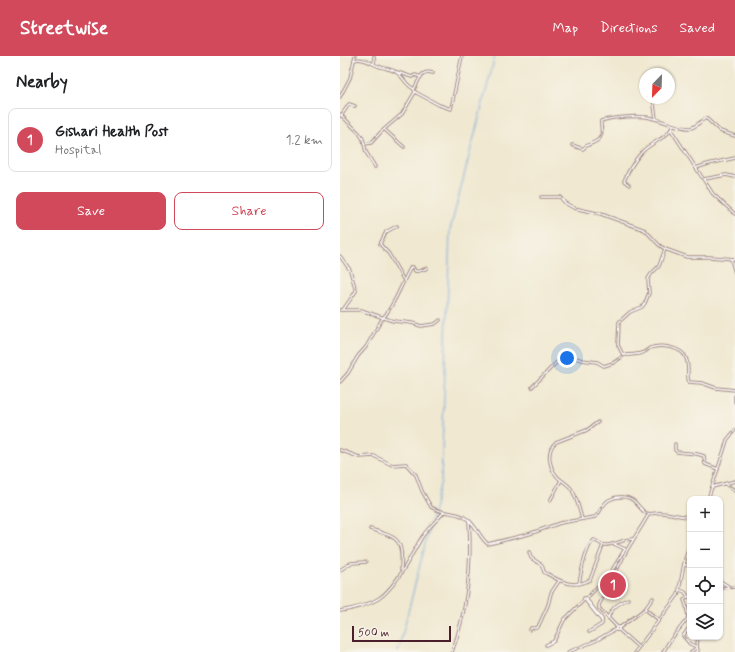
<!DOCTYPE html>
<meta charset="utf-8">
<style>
body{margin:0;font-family:Mynerve,sans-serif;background:#f2f2f2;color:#202124}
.controls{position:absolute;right:12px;bottom:12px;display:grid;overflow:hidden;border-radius:8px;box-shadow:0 1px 3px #0004}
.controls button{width:36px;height:36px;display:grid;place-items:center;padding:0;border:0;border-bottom:1px solid #e0e0e0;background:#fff;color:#202124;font:20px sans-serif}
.compass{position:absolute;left:299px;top:12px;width:36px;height:36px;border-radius:50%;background:#fff;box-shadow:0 1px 3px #0004;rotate:203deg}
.scale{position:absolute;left:12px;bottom:10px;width:99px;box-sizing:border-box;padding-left:4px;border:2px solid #4a1f2b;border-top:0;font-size:11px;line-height:14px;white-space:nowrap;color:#4a1f2b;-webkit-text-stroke:3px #f7f3e8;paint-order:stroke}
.you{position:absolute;left:227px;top:302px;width:14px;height:14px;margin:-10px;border:3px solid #fff;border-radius:50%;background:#1a73e8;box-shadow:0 0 0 6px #1a73e833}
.badge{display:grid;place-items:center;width:26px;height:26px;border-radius:50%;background:#d1495b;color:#fff;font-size:13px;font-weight:700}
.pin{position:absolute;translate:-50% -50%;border:2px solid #fff;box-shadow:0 1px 4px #0006}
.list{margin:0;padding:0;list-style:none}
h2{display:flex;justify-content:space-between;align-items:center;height:52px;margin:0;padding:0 16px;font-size:17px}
h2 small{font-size:13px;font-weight:400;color:#757577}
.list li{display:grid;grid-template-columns:26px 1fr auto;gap:12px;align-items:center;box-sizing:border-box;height:64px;margin:0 8px 8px;padding:0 8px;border:1px solid #e0e0e0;border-radius:8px}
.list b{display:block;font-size:15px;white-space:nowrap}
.list p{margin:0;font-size:13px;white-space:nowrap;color:#757577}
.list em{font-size:13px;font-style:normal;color:#757577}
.actions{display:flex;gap:8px;padding:12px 16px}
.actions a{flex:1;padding:9px 0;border:1px solid #d1495b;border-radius:8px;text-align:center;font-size:14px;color:#d1495b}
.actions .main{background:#d1495b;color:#fff}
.icon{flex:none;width:22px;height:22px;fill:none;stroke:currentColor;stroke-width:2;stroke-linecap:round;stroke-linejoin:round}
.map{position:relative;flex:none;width:395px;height:596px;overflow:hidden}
header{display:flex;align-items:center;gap:24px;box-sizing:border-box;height:56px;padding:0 20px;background:#d1495b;color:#fff}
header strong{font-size:19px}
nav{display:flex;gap:22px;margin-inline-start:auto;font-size:14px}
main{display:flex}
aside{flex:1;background:#fff}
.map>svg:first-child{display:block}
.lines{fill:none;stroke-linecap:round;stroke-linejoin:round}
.stream{stroke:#70a5dd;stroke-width:1}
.minor-casing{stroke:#9d847e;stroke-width:3.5}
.minor{stroke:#fff;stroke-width:1.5}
</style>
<header>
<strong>Streetwise</strong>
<nav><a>Map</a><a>Directions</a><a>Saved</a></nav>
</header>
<main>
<aside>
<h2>Nearby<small></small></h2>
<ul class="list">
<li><span class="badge">1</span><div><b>Gishari Health Post</b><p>Hospital</p></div><em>1.2 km</em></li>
</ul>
<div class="actions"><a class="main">Save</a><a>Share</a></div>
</aside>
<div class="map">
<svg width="395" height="596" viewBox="0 0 395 596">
<rect width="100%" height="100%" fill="#f7f3e8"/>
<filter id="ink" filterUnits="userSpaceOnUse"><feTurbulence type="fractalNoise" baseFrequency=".025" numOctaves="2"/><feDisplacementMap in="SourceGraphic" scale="8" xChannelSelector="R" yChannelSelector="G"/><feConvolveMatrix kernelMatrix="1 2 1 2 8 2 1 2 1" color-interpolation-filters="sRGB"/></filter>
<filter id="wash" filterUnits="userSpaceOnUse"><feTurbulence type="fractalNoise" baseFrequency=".012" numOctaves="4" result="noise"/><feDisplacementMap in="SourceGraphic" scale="16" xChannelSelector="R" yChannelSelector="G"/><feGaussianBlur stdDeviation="0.9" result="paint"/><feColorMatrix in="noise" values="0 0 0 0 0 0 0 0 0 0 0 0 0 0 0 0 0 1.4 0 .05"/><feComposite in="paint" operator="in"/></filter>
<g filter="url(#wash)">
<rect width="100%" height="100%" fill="#f0e8d0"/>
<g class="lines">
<g class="stream">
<polyline points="90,470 101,425 110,174 155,0"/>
<polyline points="58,596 89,473"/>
</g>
</g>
</g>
<g filter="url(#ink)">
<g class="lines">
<g class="minor-casing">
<g id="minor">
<path d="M 14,4 C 24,1 33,9 41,11 C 46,13 52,13 56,16 C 64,21 65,29 74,33"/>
<polyline points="34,8 34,0"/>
<polyline points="57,16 72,21 75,19 81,21"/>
<polyline points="75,36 99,49 111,53 122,0"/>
<polyline points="0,41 10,22 15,0"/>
<polyline points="313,42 316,63"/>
<polyline points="0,58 19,77 23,83 26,96 35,111"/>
<polyline points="1,60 9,48 15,50"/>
<polyline points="45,74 64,91"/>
<polyline points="331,74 373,138 395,158"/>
<path d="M 24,88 L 31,87 L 41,76 L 62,58 L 75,36 L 74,33 C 80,24 80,13 93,17"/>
<path d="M 232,89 L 243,93 C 248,86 259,88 261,79 C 263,74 260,69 261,65 C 273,61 299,59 311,62 C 324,65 337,72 350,72 C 356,72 361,64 366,62 L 380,75 L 395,80"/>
<polyline points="356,112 368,108 395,102"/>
<polyline points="364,123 386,119 395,121"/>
<path d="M 289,129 L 284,125 C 289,113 293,106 302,96 C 311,86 329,82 333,69"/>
<polyline points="201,141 220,141 225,147 234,152 261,158 305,174 319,189 325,193 347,201 370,201 395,203"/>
<polyline points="57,170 46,176 40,188 49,198 63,223"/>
<polyline points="0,200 10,214 16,235 3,254"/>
<polyline points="391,203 395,217"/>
<polyline points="0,254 21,254 53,265 72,267 81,270 95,268 100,264"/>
<path d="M 283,299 C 289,299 296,299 302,297 C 305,296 307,294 310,292 C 320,288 342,291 346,302 C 350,312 346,319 349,326 L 362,327 L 376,332 L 395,334"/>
<path d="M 0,326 L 8,317 L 18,300 L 26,291 L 42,263 L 43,262 C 56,247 61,228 71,211 L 73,211 L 75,215 C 80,216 83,214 87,212"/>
<polyline points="192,331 222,301 226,299 242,304 257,306 264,310 273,307 282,301 283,299 278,289 279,266 290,256 302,251 305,247 309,237 308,223 311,218 319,210 325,193"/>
<polyline points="395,340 395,346"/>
<polyline points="335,388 335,394 337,396 357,398 364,400 365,408 378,413"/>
<path d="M 0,394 L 19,401 L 34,400 L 52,409 L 66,408 L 76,419 L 82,435 L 91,451 C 101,458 114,455 124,461 C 137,468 139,482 148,488 L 189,478 L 220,467 L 255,461 C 261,456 262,448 269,444 C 277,440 288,439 295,446 C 299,450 302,455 306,457 C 312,459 317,456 322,457 C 332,457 340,461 350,461"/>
<polyline points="386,428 395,435"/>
<polyline points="372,431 395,425"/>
<polyline points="368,443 385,391 387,384 395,374"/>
<polyline points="210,445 221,424"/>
<path d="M 242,463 C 239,453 237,442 232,434 C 228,427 220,425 216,419 C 209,410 206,394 216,386 L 247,374 L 258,366"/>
<path d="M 30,473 C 59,482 63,482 61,514"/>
<polyline points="274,488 285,493"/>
<path d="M 189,496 L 191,502 L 202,509 L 204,516 C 220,525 231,533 250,524 L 263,489 C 274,490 282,483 293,483"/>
<polyline points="344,509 350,509"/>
<polyline points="0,514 11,507 26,506"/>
<polyline points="380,525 388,530"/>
<path d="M 239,528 C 241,516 245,492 254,484 L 263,489"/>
<polyline points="380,532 395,531"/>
<polyline points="340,534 345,536 348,541 350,540"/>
<rect x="244" y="542" width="3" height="2"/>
<polyline points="247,542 271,516 285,493"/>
<polyline points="247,544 262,563 262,565"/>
<polyline points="246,545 262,565"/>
<polyline points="305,553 319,564"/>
<path d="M 0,555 C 13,553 26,550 38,543 C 56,532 71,499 82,481 C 88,472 97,464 104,456"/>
<path d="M 268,562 C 271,552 278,547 288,543"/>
<polyline points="350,570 343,580 350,588 357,591"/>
<rect x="276" y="571" width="3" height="3"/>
<polyline points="277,571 259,552 259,549 287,494 309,458"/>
<polyline points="279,572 305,553 313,542"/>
<polyline points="190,574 191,572 196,572 198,571 208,549 211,537 219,525"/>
<polyline points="279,574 298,591"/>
<polyline points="249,576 262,568 262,565"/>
<polyline points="206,589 214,585 224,564 244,544"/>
<path d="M 112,596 C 127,555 132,508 129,464"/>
<polyline points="228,596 255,585 276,573"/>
<polyline points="295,596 338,539 345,503 350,489"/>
<path d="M 323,596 L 329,586 L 348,562 C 348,559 346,548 344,544 L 348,541"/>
<polyline points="351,596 357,591"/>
<polyline points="358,596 357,589 358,581"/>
</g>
</g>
<use href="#minor" class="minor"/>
</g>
</g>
</svg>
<div class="controls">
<button>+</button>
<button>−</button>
<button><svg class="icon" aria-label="locate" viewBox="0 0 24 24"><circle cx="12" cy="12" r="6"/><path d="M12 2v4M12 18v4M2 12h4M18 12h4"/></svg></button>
<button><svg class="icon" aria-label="layers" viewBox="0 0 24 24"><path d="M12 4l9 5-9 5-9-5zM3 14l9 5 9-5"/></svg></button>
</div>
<svg class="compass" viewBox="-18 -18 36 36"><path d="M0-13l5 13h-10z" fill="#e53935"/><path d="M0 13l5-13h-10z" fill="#757577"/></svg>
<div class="scale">500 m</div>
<div class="you"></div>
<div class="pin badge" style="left:273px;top:529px">1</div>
</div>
</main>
